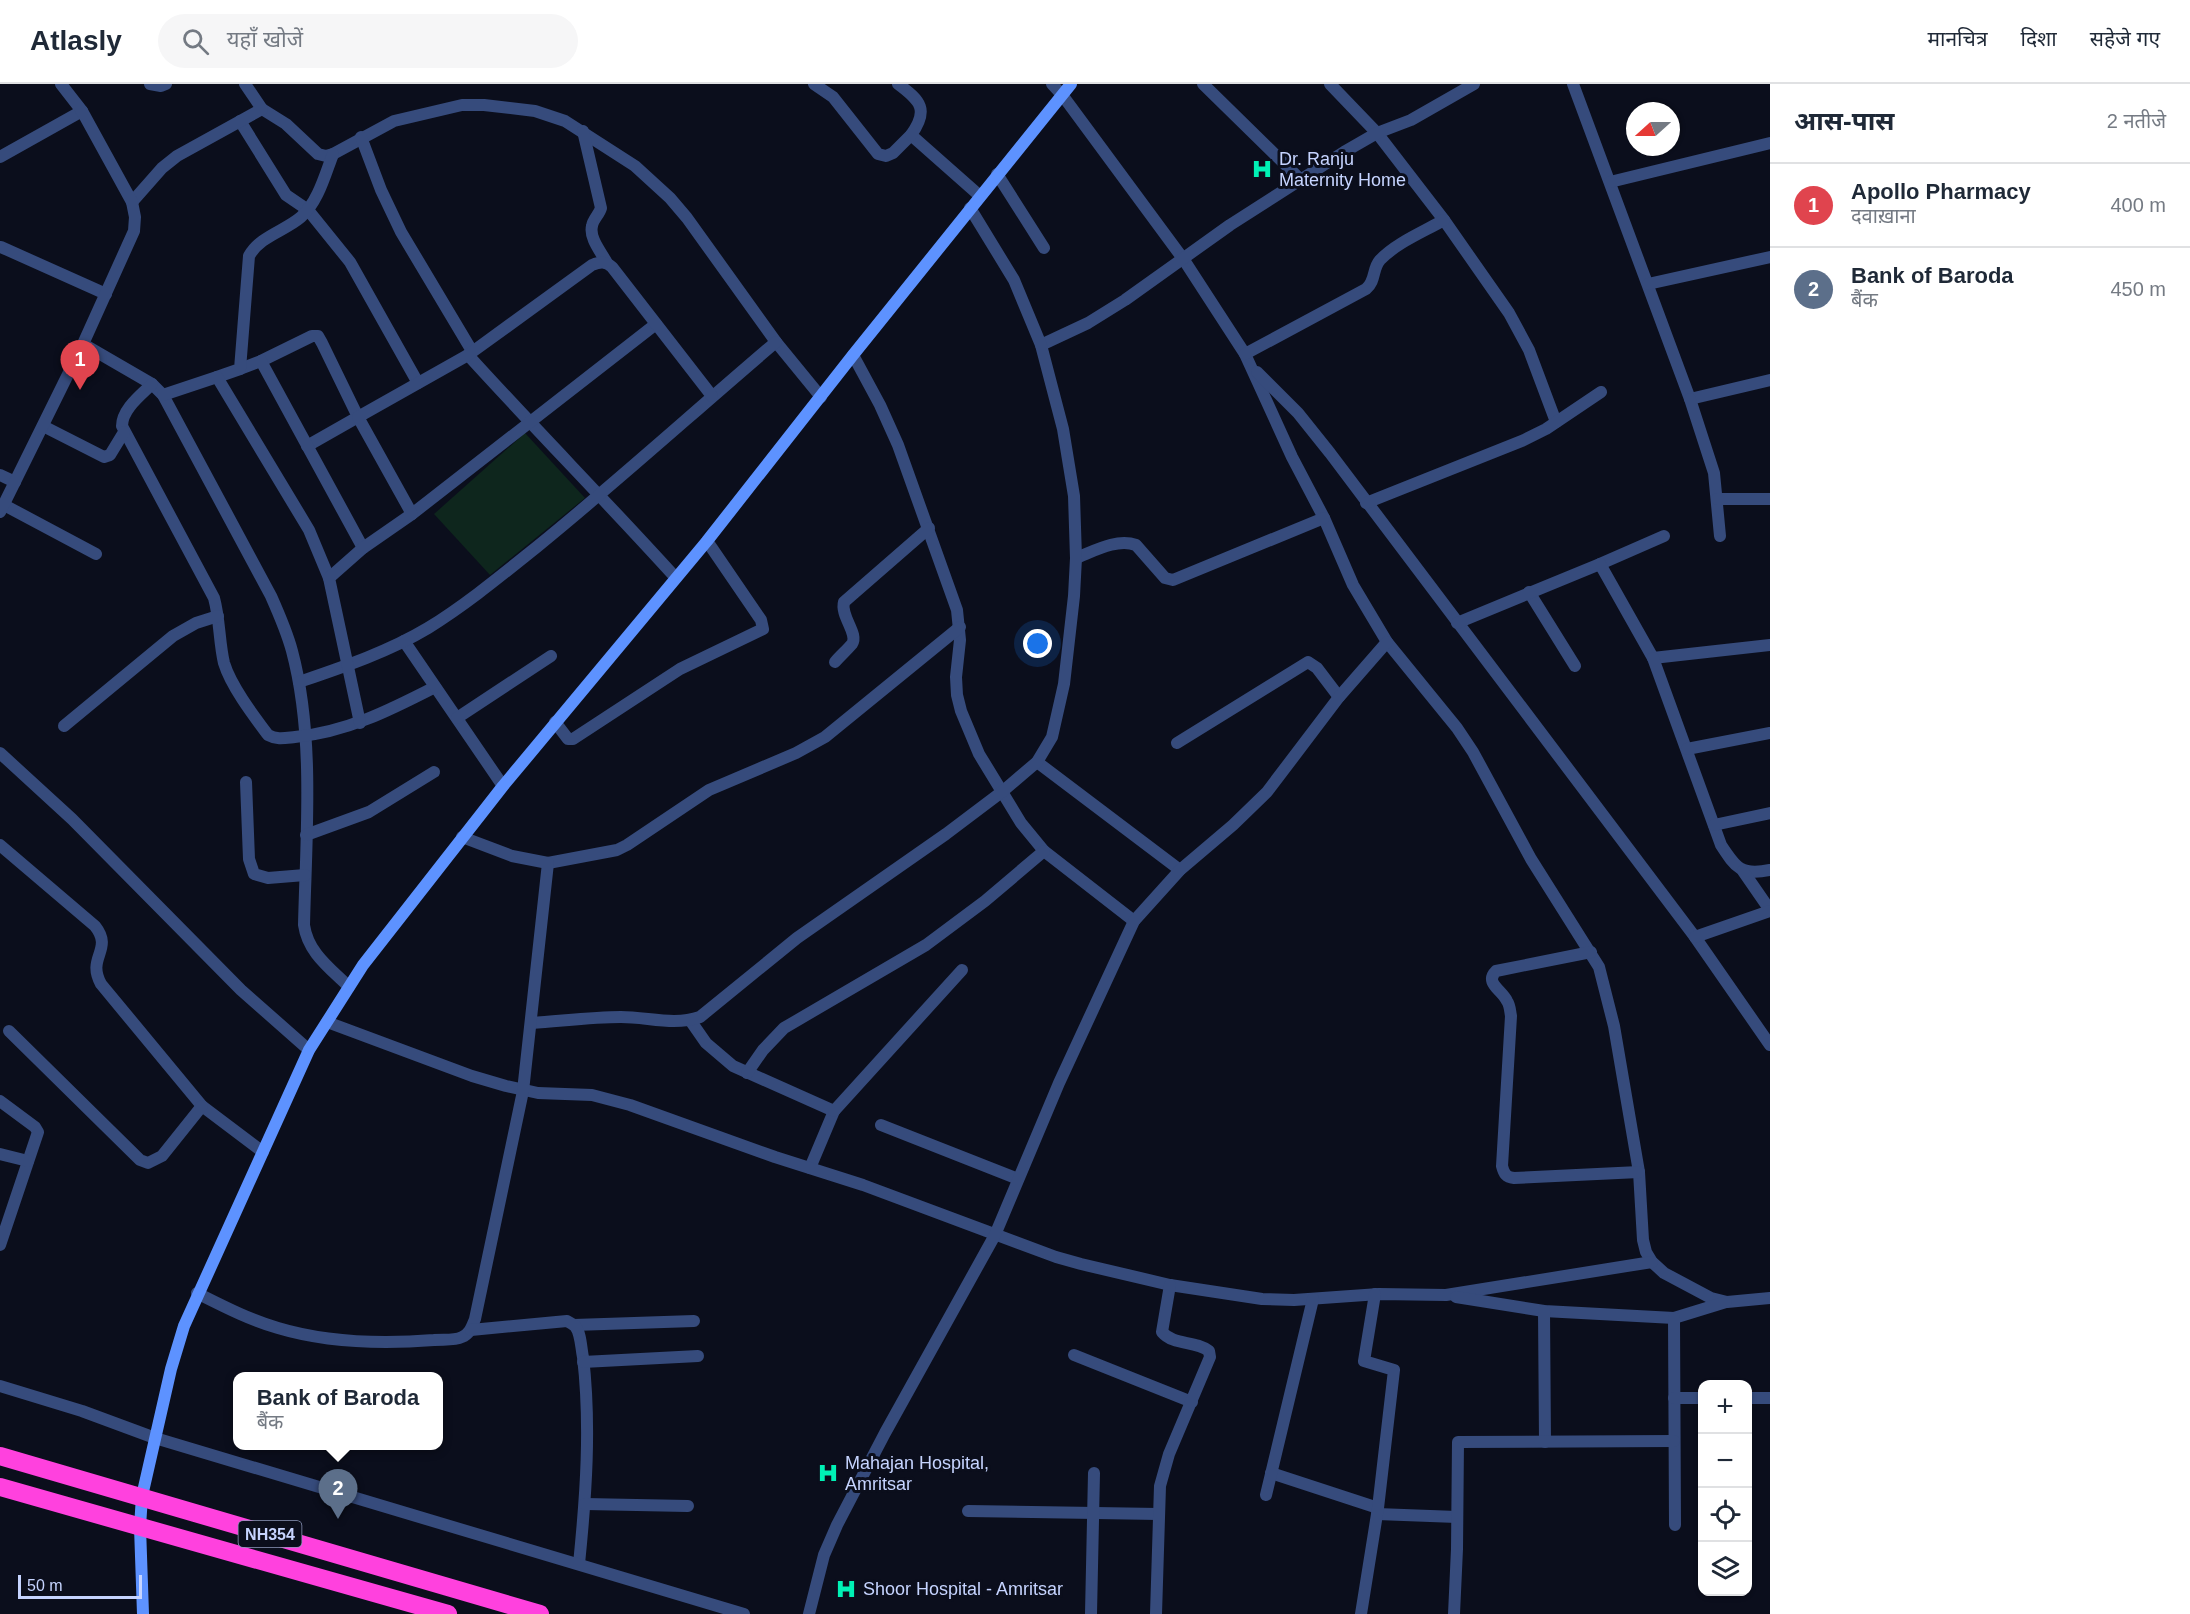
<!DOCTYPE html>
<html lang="hi">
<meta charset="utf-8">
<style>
body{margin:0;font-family:Helvetica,"Noto Sans Devanagari",sans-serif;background:#f6f6f7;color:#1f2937}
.controls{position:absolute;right:18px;bottom:18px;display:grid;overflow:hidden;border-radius:12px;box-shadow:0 2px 4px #0004}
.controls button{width:54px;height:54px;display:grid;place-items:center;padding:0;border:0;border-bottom:2px solid #e0e1e3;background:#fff;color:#1f2937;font:30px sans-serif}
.compass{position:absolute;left:1626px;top:18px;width:54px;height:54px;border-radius:50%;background:#fff;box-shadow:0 2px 4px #0004;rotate:249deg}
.scale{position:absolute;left:18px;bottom:15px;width:124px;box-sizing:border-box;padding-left:6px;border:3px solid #c6d4ff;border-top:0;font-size:16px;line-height:21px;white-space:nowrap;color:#c6d4ff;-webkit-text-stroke:4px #0b0e1c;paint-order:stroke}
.you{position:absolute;left:1038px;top:560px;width:21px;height:21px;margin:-15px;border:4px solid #fff;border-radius:50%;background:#1a73e8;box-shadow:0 0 0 9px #1a73e833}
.badge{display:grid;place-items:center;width:39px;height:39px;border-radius:50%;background:#118370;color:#fff;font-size:20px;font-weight:700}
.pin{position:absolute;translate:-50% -50px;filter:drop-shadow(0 2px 3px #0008)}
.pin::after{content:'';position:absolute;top:32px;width:21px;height:18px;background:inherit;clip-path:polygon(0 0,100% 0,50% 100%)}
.popup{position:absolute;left:233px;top:1288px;width:210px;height:78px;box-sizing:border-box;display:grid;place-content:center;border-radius:12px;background:#fff;filter:drop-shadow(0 2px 4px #0005);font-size:20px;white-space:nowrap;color:#747a83}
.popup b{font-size:22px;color:#1f2937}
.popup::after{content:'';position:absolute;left:50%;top:100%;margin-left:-12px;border:12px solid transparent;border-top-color:#fff}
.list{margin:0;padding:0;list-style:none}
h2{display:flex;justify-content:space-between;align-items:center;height:78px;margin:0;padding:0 24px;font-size:26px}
h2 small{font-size:20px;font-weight:400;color:#747a83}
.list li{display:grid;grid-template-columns:39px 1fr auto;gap:18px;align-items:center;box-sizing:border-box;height:84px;padding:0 24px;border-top:2px solid #e0e1e3}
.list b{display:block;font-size:22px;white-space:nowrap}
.list p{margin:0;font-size:20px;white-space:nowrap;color:#747a83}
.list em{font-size:20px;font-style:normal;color:#747a83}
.icon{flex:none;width:33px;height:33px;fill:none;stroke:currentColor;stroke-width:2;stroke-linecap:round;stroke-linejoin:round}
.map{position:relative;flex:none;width:1770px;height:1530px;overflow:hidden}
header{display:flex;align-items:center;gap:36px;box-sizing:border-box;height:84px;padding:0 30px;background:#fff;border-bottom:2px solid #e0e1e3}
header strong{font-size:28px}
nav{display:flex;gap:33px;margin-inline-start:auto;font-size:21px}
.search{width:420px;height:54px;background:#f6f6f7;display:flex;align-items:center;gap:15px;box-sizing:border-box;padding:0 21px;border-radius:33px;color:#747a83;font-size:22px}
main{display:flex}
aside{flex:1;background:#fff}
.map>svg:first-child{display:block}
.green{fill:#0e261d}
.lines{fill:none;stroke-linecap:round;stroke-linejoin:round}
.street{stroke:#364b7c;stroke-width:12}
.secondary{stroke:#5d92ff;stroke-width:12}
.highway{stroke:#ff41de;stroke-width:18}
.labels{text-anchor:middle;stroke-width:6;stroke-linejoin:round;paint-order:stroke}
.shield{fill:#0b0e1c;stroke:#8e99bb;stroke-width:1.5}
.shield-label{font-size:16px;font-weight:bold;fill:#c6d4ff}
.poi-label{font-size:18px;fill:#c6d4ff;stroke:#0b0e1c;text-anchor:start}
</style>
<header>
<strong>Atlasly</strong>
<div class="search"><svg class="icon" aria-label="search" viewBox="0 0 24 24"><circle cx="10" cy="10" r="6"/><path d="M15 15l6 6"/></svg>यहाँ खोजें</div>
<nav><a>मानचित्र</a><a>दिशा</a><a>सहेजे गए</a></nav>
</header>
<main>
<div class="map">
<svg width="1770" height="1530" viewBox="0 0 1770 1530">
<rect width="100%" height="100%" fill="#0b0e1c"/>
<polygon class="green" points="525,349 585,414 490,491 434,430"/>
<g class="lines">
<g class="street">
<polyline points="150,0 161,2 166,0"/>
<polyline points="814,0 833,13 878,70 886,72 893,69 911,51 980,112"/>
<path d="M 898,0 C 921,17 929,26 911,51"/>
<polyline points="1052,0 1063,12 1184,176 1245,270 1292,373 1324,434 1353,501 1387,558 1457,644 1473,668 1531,775 1599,883 1614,942 1639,1088 1643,1156 1646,1168 1652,1178 1664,1189 1711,1214 1727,1218 1770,1214"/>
<polyline points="1203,0 1301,96"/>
<polyline points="1330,0 1377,49 1444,136 1509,229 1529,266 1556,338"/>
<polyline points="1573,0 1690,315 1770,296"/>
<polyline points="262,25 286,40 318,70 326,72 333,70 394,37 462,21 484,21 535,27 565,37 635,82 670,114 687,134 776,258 821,313"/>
<polyline points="240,37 286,111 308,126 350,178 418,299"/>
<path d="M 583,47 L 601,124 C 599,131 593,135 592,142 C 589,154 601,168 607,179"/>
<polyline points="361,53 381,106 401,148 472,267"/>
<polyline points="0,73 82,27"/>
<polyline points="997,90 1044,164"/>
<polyline points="1610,98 1770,59"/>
<polyline points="132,118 162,84 177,72 262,25 245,0"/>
<polyline points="1,163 106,210"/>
<polyline points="1648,200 1770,173"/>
<path d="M 83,260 L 152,300 L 163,311 L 271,512 C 279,530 287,548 292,567 C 315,653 306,753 304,841 C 308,869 330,884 349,903"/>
<polyline points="1041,261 1088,239 1125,216 1230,141 1344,68 1377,49 1411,36 1474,0"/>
<path d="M 1245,270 L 1366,205 C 1376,197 1372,185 1380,176 C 1396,159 1423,148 1444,136"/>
<path d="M 468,271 C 536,346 607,418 675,493"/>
<polyline points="853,271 880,321 898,361 957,526 960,556 956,593 957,611 961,627 979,670 1021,739 1044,767 1134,837"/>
<polyline points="261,277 312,252 318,252 322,259 358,333 307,362"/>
<polyline points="240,285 261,277 363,464"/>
<polyline points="1257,288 1298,329 1330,369 1695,853 1770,961"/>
<path d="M 217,293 L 240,285 L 249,172 C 260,152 285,147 301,133 C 318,118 325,91 333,70"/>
<path d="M 152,300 C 141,311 122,325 122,342 L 214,514 C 220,536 219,558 224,579 C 231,602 253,631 268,651 C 277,656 285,654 295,653 C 347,648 390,626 435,603"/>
<polyline points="163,311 217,293 309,446 329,494"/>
<polyline points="1690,315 1714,389 1720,452"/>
<polyline points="43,342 104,373 110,371 124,348"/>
<polyline points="0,391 15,398"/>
<polyline points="1717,415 1770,415"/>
<polyline points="1366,419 1524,356 1546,345 1601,308"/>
<polyline points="4,421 96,470"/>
<polyline points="0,428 83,260 134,147 135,133 132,118 82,27 61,0"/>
<polyline points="412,430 656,240"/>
<path d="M 1076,474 C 1094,467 1117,454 1136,461 L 1165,494 L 1173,496 L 1324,434"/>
<polyline points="1600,480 1664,452"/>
<polyline points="1529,508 1575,582"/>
<polyline points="1457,539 1600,480 1653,574 1770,561"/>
<polyline points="404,557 503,702"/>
<path d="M 1653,574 L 1721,761 C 1736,784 1741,792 1770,786"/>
<path d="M 835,578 C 840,572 847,566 852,560 C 859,550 840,532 844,518 L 929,444"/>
<path d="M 299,598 C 343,583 388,568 428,544 C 467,520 503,490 538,462 C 619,396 696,326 776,258"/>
<polyline points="457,634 551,572"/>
<polyline points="555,638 568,655 573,655 680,585 763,545 761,536 707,457"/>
<path d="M 360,639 L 329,494 L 363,464 L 412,430 L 358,333 L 468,271 L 592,181 C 600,178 605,177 612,183 L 712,312"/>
<polyline points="64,642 173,552 196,539 218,532"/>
<polyline points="1177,659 1308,578 1317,584 1339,613"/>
<polyline points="1687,665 1770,649"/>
<polyline points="0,669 72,735 241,906 309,966"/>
<polyline points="1037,678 1180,786"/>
<polyline points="246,698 249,775 254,790 268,794 305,791"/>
<polyline points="1714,741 1770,729"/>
<polyline points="306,751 369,728 434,688"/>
<path d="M 0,761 L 95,842 C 114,866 86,873 101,900 L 202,1022 L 263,1068"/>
<polyline points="548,779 617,766 627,761 709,706 796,669 825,653 960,543"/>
<polyline points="1743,787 1770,826"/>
<polyline points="1695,853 1770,827"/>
<path d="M 1591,868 L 1496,887 C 1484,899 1502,906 1507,917 C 1510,921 1510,927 1511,932 L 1502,1082 C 1504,1090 1506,1093 1514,1094 L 1639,1088"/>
<polyline points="690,936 706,959 733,982 834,1027 810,1084"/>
<polyline points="327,938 472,992 506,1002 538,1009 592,1011 630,1021 775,1073 863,1101 1056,1173 1081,1180 1170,1201 1262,1215 1294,1216 1379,1210 1446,1211 1652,1178"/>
<path d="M 532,939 C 562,937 592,933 621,933 C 648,933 674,942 700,933 L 797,854 L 946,750 L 1003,707 L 1037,678 L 1052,653 L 1064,600 L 1074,512 L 1076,474 L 1074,412 L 1063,345 L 1041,261 L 1014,196 L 970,124"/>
<polyline points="9,947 140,1076 148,1079 162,1072 202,1022"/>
<polyline points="747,989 763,966 784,944 926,861 985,817 1044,767"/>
<polyline points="0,1017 35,1043 38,1048 0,1161"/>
<polyline points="834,1027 962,886"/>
<polyline points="881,1041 1018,1095"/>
<polyline points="0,1070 28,1077"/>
<path d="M 197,1209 C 223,1222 250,1236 278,1244 C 328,1259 383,1260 434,1256 C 443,1255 454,1257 462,1253 C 470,1250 472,1242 475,1235 L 523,1007 L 548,779 L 512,772 L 462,753"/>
<polyline points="1456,1213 1544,1227 1674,1234 1726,1218"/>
<polyline points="1544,1227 1545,1358"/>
<polyline points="1674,1234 1675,1441"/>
<polyline points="574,1241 694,1237"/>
<path d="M 471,1246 L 567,1237 C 570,1239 573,1240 575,1242 C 581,1249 581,1264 583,1273 C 591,1342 586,1411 579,1480"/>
<polyline points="1074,1271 1192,1318"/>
<polyline points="583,1278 698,1272"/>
<polyline points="0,1302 82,1327 155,1354 744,1530"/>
<polyline points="1674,1314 1702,1314"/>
<polyline points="1748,1314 1770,1314"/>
<polyline points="1271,1389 1378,1424"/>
<polyline points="1266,1411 1313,1215"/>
<polyline points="585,1420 688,1422"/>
<polyline points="968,1427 1159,1430"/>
<polyline points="1377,1430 1457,1433"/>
<polyline points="809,1530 824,1471 837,1441 885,1349 995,1151 1059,999 1134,837 1180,786 1233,741 1267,708 1339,613 1387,558"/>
<polyline points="1091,1530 1094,1389"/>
<path d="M 1156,1530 L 1160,1402 L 1169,1370 L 1210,1273 L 1209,1267 C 1195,1256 1174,1262 1162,1248 L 1170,1201"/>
<polyline points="1361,1530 1378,1424 1394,1286 1364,1277 1375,1210"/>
<polyline points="1454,1530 1457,1465 1458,1358 1674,1357"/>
</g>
<polyline class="secondary" points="143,1530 140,1443 142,1412 171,1285 184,1242 309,966 363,881 503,702 707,457 853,271 1071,0"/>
<g class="highway">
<polyline points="0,1372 540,1530"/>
<polyline points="0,1403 448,1530"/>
</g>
</g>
<defs>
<g id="hospital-bare" transform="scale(1.62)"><path d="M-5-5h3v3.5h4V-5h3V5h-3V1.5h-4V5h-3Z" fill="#00f1b5" stroke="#0b0e1c" stroke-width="2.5" paint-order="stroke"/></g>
</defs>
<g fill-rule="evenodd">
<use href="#hospital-bare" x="1262" y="85"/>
<use href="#hospital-bare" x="828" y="1389"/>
<use href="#hospital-bare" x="846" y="1505"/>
</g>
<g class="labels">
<rect class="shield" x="238.5" y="1437" width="63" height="26" rx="4.5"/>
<g class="shield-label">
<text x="270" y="1456">NH354</text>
</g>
<g class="poi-label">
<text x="1279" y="81">Dr. Ranju<tspan x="1279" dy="21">Maternity Home</tspan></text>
<text x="845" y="1385">Mahajan Hospital,<tspan x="845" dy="21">Amritsar</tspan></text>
<text x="863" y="1511">Shoor Hospital - Amritsar</text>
</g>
</g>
</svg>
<div class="controls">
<button>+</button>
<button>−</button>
<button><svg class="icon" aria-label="locate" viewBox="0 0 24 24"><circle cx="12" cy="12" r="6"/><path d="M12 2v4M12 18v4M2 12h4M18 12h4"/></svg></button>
<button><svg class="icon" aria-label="layers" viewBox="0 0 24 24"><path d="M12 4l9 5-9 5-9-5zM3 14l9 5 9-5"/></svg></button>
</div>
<svg class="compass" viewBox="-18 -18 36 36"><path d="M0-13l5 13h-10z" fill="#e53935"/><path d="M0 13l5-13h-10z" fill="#747a83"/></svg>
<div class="scale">50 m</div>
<div class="you"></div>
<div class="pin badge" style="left:80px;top:306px;background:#e0444e">1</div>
<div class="pin badge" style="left:338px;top:1435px;background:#5c6f8a">2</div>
<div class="popup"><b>Bank of Baroda</b>बैंक</div>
</div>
<aside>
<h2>आस-पास<small>2 नतीजे</small></h2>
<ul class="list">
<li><span class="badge" style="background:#e0444e">1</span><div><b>Apollo Pharmacy</b><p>दवाख़ाना</p></div><em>400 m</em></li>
<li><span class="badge" style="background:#5c6f8a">2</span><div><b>Bank of Baroda</b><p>बैंक</p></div><em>450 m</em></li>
</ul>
</aside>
</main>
